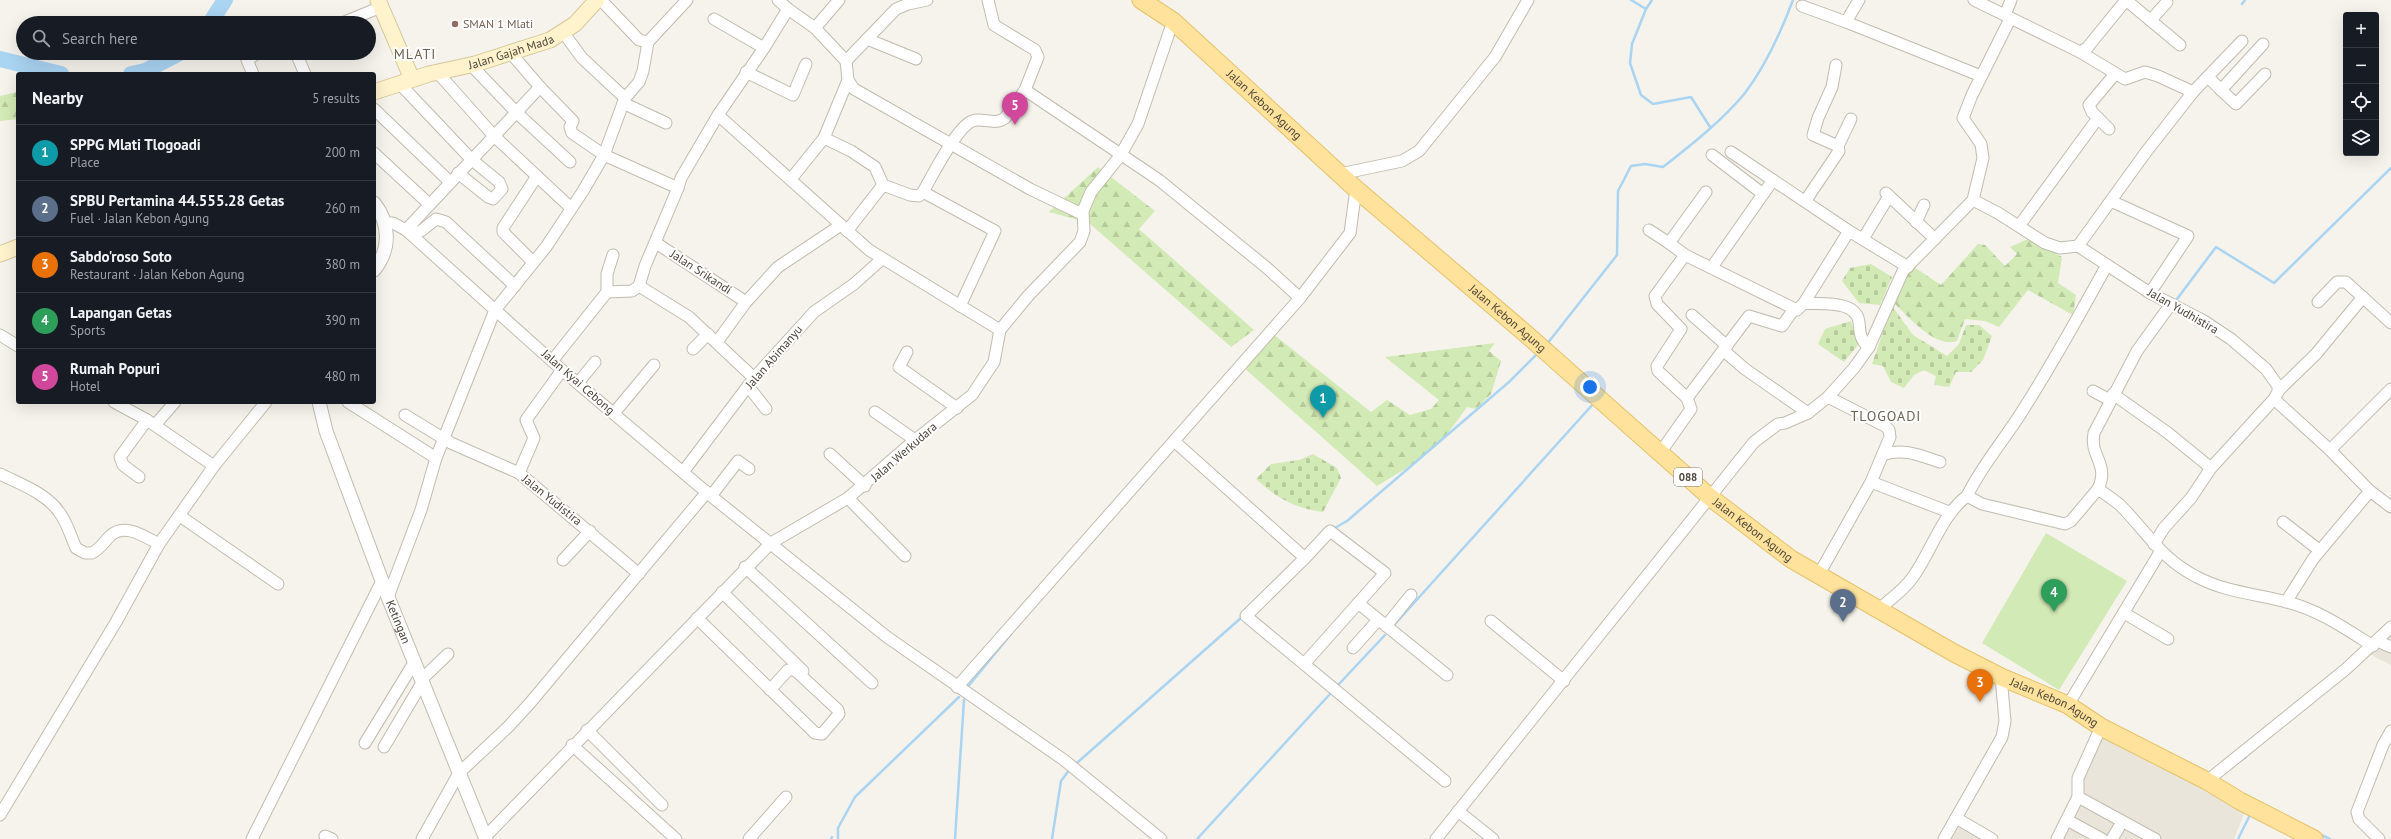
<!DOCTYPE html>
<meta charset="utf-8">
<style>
body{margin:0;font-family:"PT Sans",sans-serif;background:#242831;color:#f1f3f6}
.controls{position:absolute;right:12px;top:12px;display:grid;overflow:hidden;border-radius:4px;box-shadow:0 4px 16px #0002}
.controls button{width:36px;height:36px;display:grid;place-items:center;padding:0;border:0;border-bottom:1px solid #363941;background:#171b24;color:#f1f3f6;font:20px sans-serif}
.you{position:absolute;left:1590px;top:387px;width:14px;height:14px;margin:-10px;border:3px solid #fff;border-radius:50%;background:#1a73e8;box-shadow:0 0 0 6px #1a73e833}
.badge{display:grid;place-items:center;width:26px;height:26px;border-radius:50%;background:#fc3f1d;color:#fff;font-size:13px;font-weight:700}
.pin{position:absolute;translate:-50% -33px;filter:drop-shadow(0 1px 2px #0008)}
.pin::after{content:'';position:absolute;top:21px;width:14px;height:12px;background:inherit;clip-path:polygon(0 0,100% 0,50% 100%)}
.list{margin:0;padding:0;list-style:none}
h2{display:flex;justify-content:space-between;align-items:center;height:52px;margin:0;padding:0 16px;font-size:17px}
h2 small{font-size:13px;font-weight:400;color:#9ea1a6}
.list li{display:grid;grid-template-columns:26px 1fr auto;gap:12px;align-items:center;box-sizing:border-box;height:56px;padding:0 16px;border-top:1px solid #363941}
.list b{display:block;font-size:15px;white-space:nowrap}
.list p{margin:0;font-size:13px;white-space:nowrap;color:#9ea1a6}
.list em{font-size:13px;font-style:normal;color:#9ea1a6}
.icon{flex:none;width:22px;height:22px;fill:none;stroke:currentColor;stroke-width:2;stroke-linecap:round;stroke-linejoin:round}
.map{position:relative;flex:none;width:2391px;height:839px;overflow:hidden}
.search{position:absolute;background:#171b24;box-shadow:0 4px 16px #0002;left:16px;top:16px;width:360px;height:44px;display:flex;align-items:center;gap:10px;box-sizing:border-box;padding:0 14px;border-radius:22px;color:#9ea1a6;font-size:15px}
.panel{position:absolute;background:#171b24;box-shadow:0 4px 16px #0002;left:16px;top:72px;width:360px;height:332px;border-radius:4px}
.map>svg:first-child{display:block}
.residential{fill:#eae5da}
.green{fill:#d2eab5}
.forest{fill:url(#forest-firs)}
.cemetery{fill:url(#cemetery-stones)}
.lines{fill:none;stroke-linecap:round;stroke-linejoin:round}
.stream{stroke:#a9d4f2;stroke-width:2.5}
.river{stroke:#a9d4f2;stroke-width:16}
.minor-casing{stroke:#c2bbae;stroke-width:13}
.tertiary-casing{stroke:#c2bbae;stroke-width:15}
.secondary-casing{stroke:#d6c79b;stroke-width:17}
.primary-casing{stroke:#e6c16a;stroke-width:19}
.minor{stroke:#fff;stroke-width:11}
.tertiary{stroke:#fff;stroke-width:13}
.secondary{stroke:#fff3cd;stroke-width:15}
.primary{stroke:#ffe39c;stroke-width:17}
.education-dot{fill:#8d6e63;stroke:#fff;stroke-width:1.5}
.labels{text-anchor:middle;stroke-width:4;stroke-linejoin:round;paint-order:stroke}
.shield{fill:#fff;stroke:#817c74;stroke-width:1}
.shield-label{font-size:11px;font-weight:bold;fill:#4b4439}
.education-label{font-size:12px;fill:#785e54;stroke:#fff;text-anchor:start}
.street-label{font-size:12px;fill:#4b4439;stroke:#fff}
.quarter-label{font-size:14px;letter-spacing:1px;fill:#6e6250;stroke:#fff}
</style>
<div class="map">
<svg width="2391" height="839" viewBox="0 0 2391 839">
<defs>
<pattern id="forest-firs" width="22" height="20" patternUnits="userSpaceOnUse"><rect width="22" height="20" fill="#d2eab5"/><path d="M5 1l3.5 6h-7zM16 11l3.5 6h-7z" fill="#b6ca9c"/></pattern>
<pattern id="cemetery-stones" width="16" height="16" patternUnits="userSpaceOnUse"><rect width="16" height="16" fill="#d2eab5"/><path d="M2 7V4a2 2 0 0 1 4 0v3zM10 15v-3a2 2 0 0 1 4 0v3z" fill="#b6ca9c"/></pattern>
</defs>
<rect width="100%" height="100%" fill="#f6f3ec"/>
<g class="residential">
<polygon points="2391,630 2391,665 2367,653"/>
<polygon points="2099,730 2246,809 2234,839 2053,839"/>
<polygon points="1956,818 1995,839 1944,839"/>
</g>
<polygon class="green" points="2046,533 2127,581 2059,690 1982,643"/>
<g class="forest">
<polygon points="17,92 18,119 0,121 0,96"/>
<polygon points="1098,167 1155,211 1139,229 1254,330 1231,347 1089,223 1049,212"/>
<path d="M 2028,239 L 2062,257 L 2058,283 L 2076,295 L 2073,315 L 2028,290 L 1999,327 L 1985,321 L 1965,319 L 1957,341 C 1935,349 1908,316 1893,302 L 1905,275 L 1914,267 L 1941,285 L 1978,244 L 1985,245 L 2005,266 L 2017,254 L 2010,247 Z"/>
<polygon points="1273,334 1371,412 1387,400 1410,415 1431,409 1439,400 1385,357 1495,343 1489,351 1501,361 1491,394 1476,409 1467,407 1443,440 1418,461 1377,486 1242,366"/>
</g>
<g class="cemetery">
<polygon points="1871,264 1892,277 1880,305 1859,303 1842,281 1850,268"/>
<polygon points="1892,306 1913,335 1947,356 1959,344 1966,325 1979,325 1992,336 1983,360 1971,372 1956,372 1949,387 1934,385 1936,376 1924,370 1914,375 1904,388 1891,382 1883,366 1872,364"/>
<polygon points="1851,321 1858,345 1844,362 1818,344 1825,329"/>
<path d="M 1313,454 L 1337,468 L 1341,478 L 1323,512 C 1294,508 1277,498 1256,479 L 1271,464 L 1299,460 Z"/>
</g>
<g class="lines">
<g class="stream">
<polyline points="1631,0 1646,9 1632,44 1630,63 1641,95 1653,104 1691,97 1710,127"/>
<polyline points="2242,4 2245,0"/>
<polyline points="1646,9 1652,0"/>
<polyline points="2177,299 2216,247 2274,283 2391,168"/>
<path d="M 1547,344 L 1617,255 L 1618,191 L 1631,166 L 1645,164 L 1663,167 C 1690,146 1723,120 1745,93 C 1766,65 1781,32 1793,0"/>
<polyline points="1333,529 1347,521 1509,382 1538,353"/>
<polyline points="1395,624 1594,403"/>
<polyline points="1339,684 1385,635"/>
<polyline points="966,689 1011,634"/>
<polyline points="2378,744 2383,735"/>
<polyline points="1078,762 1242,617"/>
<polyline points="2237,763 2246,757"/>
<polyline points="2319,834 2330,839"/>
<polyline points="831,839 832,837"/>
<polyline points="838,839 838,828 855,797 959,697"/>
<polyline points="955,839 964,700"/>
<polyline points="1052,839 1061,781 1070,769"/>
<polyline points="1197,839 1330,694"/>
<polyline points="2238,839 2251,813"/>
</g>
<g class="river">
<polyline points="210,23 225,0"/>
<polyline points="0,59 61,74"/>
<polyline points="131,74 145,71 180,53"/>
</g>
<g class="minor-casing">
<g id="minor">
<polyline points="601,0 639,40 648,42 687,0"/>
<polyline points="778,0 788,9"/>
<polyline points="927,0 908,4 896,9 846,61 848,80 854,89 1030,189 1082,214"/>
<polyline points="1859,0 1846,22 1981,76"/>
<polyline points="1974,0 2080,52 2125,79 2145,72 2158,76 2193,92 2146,152 2078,246"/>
<polyline points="2126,0 2180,45"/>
<polyline points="1802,6 1846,22"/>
<polyline points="2005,15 2011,0"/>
<polyline points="714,19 764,48"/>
<polyline points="2151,20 2167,2"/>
<polyline points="342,23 381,7"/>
<polyline points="815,28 839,0"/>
<polyline points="867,39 916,59"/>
<polyline points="509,51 540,87 573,121 570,127 572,133 604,155 678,188"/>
<polyline points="2080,52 2087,48 2126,0"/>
<polyline points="296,53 305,74"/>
<polyline points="471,65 516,112 570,162"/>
<polyline points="746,72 793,95 806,64"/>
<polyline points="438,73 494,136 571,208"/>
<polyline points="253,74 247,60 258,53"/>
<polyline points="2208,77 2221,90 2263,44"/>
<polyline points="399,83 471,159 499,182 502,189 493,199 488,197 458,173"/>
<polyline points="1025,90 1159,180 1267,268 1300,298"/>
<polyline points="2221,90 2236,104 2265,74"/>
<polyline points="2193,92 2242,41"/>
<polyline points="625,98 639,82 643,71 648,42"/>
<polyline points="623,103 666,123"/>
<polyline points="374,109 450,182"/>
<polyline points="718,115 869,250 1000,330"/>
<polyline points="2109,129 2092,112 2089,105 2115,74"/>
<polyline points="824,138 851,151 875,167 883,185"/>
<polyline points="1838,146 1851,119"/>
<polyline points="1731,152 1849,231"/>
<polyline points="374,153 429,204"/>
<polyline points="1712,155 1763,194"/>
<polyline points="1340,174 1402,161 1419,151 1495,57 1528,0"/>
<polyline points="791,179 824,138 848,80"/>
<polyline points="923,192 995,231 960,306"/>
<polyline points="1886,193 1935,239"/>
<polyline points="1806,200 1839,151 1838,146 1813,135 1818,118 1832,87 1836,65"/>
<polyline points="1973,200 1998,213 2045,243 2060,248 2078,246 2150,293 2204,321 2231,339 2266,369 2278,386 2278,392 2274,399 2211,468 2191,498 2164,528 2154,544"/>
<polyline points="2111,201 2188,236 2150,293"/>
<polyline points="1916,222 1924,205"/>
<polyline points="386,223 393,223 406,230 562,370 711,496 887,637 1064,760 1161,839"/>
<polyline points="2019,226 2098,118"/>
<polyline points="406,230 540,87"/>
<polyline points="1649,230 1669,243"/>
<path d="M 847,231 L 883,185 L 910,195 L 919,196 L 923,192 C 932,176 956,128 972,121 C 983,117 994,126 1005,118 L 1025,90 L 1038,57 L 1035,50 L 994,25 L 988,0"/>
<polyline points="411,234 421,231 436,219 446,222 515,286"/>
<polyline points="1863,239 1889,196"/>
<polyline points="656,243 746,302"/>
<polyline points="1685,255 1669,243 1706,192"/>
<polyline points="533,262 503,232 503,228 537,176"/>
<polyline points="1712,267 1773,180"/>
<polyline points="639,286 645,266 678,188 681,178 718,115 764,48 788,9 815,28 846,61"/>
<polyline points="607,292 632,291 639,286 689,317 754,378"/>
<polyline points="2318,302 2337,282 2346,282 2391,323"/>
<path d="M 1804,303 C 1820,305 1856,299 1859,322 C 1860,333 1860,340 1869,347"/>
<polyline points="1692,315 1727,346"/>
<polyline points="1000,330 1028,296 1080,242 1084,231 1083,211 1091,192 1120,156 1138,124 1173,21"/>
<polyline points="0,335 18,346"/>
<polyline points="717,342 746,302 778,267 841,225"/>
<polyline points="693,349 708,334"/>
<polyline points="1724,351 1745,369 1808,413"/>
<polyline points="907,352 899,367 957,408"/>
<polyline points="552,361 607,292 607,274 613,255"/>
<polyline points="578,383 595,362"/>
<polyline points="748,386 766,409"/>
<polyline points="2279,390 2316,354 2363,297"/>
<polyline points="2093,391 2110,400"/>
<polyline points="2113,394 2168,433 2211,468"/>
<polyline points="1687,398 1749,316 1782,326 1794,309"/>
<polyline points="2274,399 2330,450 2370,491 2391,507"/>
<polyline points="114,402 147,420 214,466"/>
<polyline points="348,402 436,458"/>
<polyline points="875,412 915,440"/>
<polyline points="614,413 654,365"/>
<polyline points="405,415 451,443 519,473 639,574"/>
<polyline points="155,425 175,402"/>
<polyline points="1174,441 1305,558"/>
<polyline points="2330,450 2391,389"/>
<polyline points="1660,453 1691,409 1687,398 1658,371 1657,366 1681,329 1657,304 1655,296 1685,255 1797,310 1804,303 1849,231 1908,267"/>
<polyline points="830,454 865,486"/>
<path d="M 1885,454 C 1904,448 1921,456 1940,462"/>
<polyline points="683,472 754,378 814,312 854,284 882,259"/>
<polyline points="519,473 534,438 526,420 562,370"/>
<path d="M 0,474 C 20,484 46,493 59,512 C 67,522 71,537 76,548 L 85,553 L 92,553 C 100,549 104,542 110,536 C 125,522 145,537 159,544"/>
<polyline points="139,477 123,465 120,457 147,420"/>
<polyline points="1871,482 1949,512"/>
<path d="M 2098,489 C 2110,464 2089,456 2094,433 L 2137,351 L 2171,304"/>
<polyline points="711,496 738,461 749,469"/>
<path d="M 1967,496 C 1982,465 2005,439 2023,410 C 2053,363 2080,314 2107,265"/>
<polyline points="848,498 905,556"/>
<polyline points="180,516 278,584"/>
<polyline points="2283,522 2319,550"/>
<polygon points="1330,531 1385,573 1304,664 1246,616 1305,558"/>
<polyline points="563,560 590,531"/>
<polyline points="745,567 872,683"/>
<polyline points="1818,576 1871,482 1890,437 1889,430 1885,426 1828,397"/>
<polyline points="722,592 803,671"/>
<polyline points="388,597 421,510 436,458 495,310 546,247 583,191 604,155 625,98 582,58 563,32"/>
<polyline points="2286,602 2313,559 2370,491"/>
<polyline points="1358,603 1447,675"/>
<path d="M 1880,608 C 1891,599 1904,590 1913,577 C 1932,550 1941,516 1967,496 L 1982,504 L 2065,524 L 2071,521 L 2098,489 C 2105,494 2113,499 2120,505 C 2147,532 2161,559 2197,577 C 2225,592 2257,594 2287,602 C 2319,610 2346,629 2373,646"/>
<polyline points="2124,613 2168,639"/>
<polyline points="697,618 815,733 822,734 839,714 838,710 795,670 788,670 770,690"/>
<polyline points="1491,621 1564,681"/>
<polyline points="1386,626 1411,595"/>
<polyline points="2377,641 2391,647"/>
<polyline points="1353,648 1378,620"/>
<polyline points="1304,664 1445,781"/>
<polyline points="422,679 448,654"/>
<polyline points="957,687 1300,298 1350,233 1356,189"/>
<polyline points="2068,705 2160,552"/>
<polyline points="587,730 662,805"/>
<polyline points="365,743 415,661"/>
<polyline points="572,745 676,839"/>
<polyline points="384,747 423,681"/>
<polyline points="2207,781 2346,669 2391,627"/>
<polyline points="2078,797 2155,839"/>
<polyline points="1458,811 1493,839"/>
<polyline points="0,815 116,622 159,544 214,466 266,402"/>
<polyline points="1956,818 1992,839"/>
<polyline points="2067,820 2102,839"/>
<polyline points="325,836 332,839"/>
<polyline points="485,837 771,543 848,498 915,440 972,395 994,362 1000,330"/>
<polyline points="252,839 382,581"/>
<polyline points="422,839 459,773 508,727 530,703 707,492"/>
<polyline points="749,839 786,797"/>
<polyline points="1436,839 1754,442 1778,424 1785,423 1808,413 1828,397 1854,368 1869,347 1903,271 1973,200 1983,158 1981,144 1963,118 1972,95 2010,19"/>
<polyline points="1944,839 2002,737 2005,721 2001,677"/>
<polyline points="2057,839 2078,797 2078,778 2101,727"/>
<polyline points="2112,839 2122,822"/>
<polyline points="2379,839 2359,819 2357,812 2383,745 2391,731"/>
</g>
</g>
<g class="tertiary-casing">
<g id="tertiary">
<path d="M 374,203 C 390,223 391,249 374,270"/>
<path id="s1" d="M 319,402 L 326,431 L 388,597 L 486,839"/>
</g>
</g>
<g class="secondary-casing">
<g id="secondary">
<polyline points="378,0 412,79"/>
<path id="s2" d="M 374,92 L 429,74 L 475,64 L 550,40 L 575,24 L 597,0"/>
<polyline points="0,254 18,247"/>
</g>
</g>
<g class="primary-casing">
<g id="primary">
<path id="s3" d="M 1141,0 L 1173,21 L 1356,189 L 1525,333 L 1711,498 L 1791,559 L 1954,653 L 2001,677 L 2068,705 L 2101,727 L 2207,781 L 2240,801 L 2314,839"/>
</g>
</g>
<use href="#minor" class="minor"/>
<use href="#tertiary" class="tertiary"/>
<use href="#secondary" class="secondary"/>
<use href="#primary" class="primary"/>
</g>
<circle class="education-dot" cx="455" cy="24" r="4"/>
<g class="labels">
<rect class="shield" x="1674" y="468" width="28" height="18" rx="3"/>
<g class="shield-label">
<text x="1688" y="481">088</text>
</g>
<g class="education-label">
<text x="463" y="28">SMAN 1 Mlati</text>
</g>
<g class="street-label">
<text dy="4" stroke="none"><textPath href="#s2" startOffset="143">Jalan Gajah Mada</textPath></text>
<text dy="4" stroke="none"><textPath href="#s3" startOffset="162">Jalan Kebon Agung</textPath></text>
<text transform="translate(701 272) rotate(33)" y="4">Jalan Srikandi</text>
<text transform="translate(2183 311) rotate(30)" y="4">Jalan Yudhistira</text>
<text dy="4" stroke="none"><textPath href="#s3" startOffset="486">Jalan Kebon Agung</textPath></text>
<text transform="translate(774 357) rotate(-49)" y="4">Jalan Abimanyu</text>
<text transform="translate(578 382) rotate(41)" y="4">Jalan Kyai Cebong</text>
<text transform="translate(904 452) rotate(-41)" y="4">Jalan Werkudara</text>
<text transform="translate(552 500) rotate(39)" y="4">Jalan Yudistira</text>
<text dy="4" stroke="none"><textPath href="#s3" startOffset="810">Jalan Kebon Agung</textPath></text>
<text dy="4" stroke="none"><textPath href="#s1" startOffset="234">Ketingan</textPath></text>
<text dy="4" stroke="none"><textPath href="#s3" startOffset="1158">Jalan Kebon Agung</textPath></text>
</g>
<g class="quarter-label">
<text x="415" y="59">MLATI</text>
<text x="1886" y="421">TLOGOADI</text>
</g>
</g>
</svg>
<div class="controls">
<button>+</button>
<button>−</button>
<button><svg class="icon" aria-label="locate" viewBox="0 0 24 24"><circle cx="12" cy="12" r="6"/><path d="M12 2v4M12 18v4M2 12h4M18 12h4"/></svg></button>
<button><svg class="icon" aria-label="layers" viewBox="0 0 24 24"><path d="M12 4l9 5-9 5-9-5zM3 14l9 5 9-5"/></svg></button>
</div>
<div class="you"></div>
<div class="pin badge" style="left:1323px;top:418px;background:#0f9aa8">1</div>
<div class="pin badge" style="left:1843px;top:622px;background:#5c6f8a">2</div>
<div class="pin badge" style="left:1980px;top:702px;background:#e8710a">3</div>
<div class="pin badge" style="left:2054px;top:612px;background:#2e9e5b">4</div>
<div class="pin badge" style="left:1015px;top:125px;background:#d1479c">5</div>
<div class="search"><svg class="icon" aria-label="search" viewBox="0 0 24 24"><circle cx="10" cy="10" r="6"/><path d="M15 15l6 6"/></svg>Search here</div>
<section class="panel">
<h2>Nearby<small>5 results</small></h2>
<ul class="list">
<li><span class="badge" style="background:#0f9aa8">1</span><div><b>SPPG Mlati Tlogoadi</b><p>Place</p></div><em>200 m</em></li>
<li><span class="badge" style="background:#5c6f8a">2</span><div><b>SPBU Pertamina 44.555.28 Getas</b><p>Fuel · Jalan Kebon Agung</p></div><em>260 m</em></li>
<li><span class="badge" style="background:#e8710a">3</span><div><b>Sabdo'roso Soto</b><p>Restaurant · Jalan Kebon Agung</p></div><em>380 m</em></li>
<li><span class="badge" style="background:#2e9e5b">4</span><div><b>Lapangan Getas</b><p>Sports</p></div><em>390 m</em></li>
<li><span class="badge" style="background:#d1479c">5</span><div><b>Rumah Popuri</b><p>Hotel</p></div><em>480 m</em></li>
</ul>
</section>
</div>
